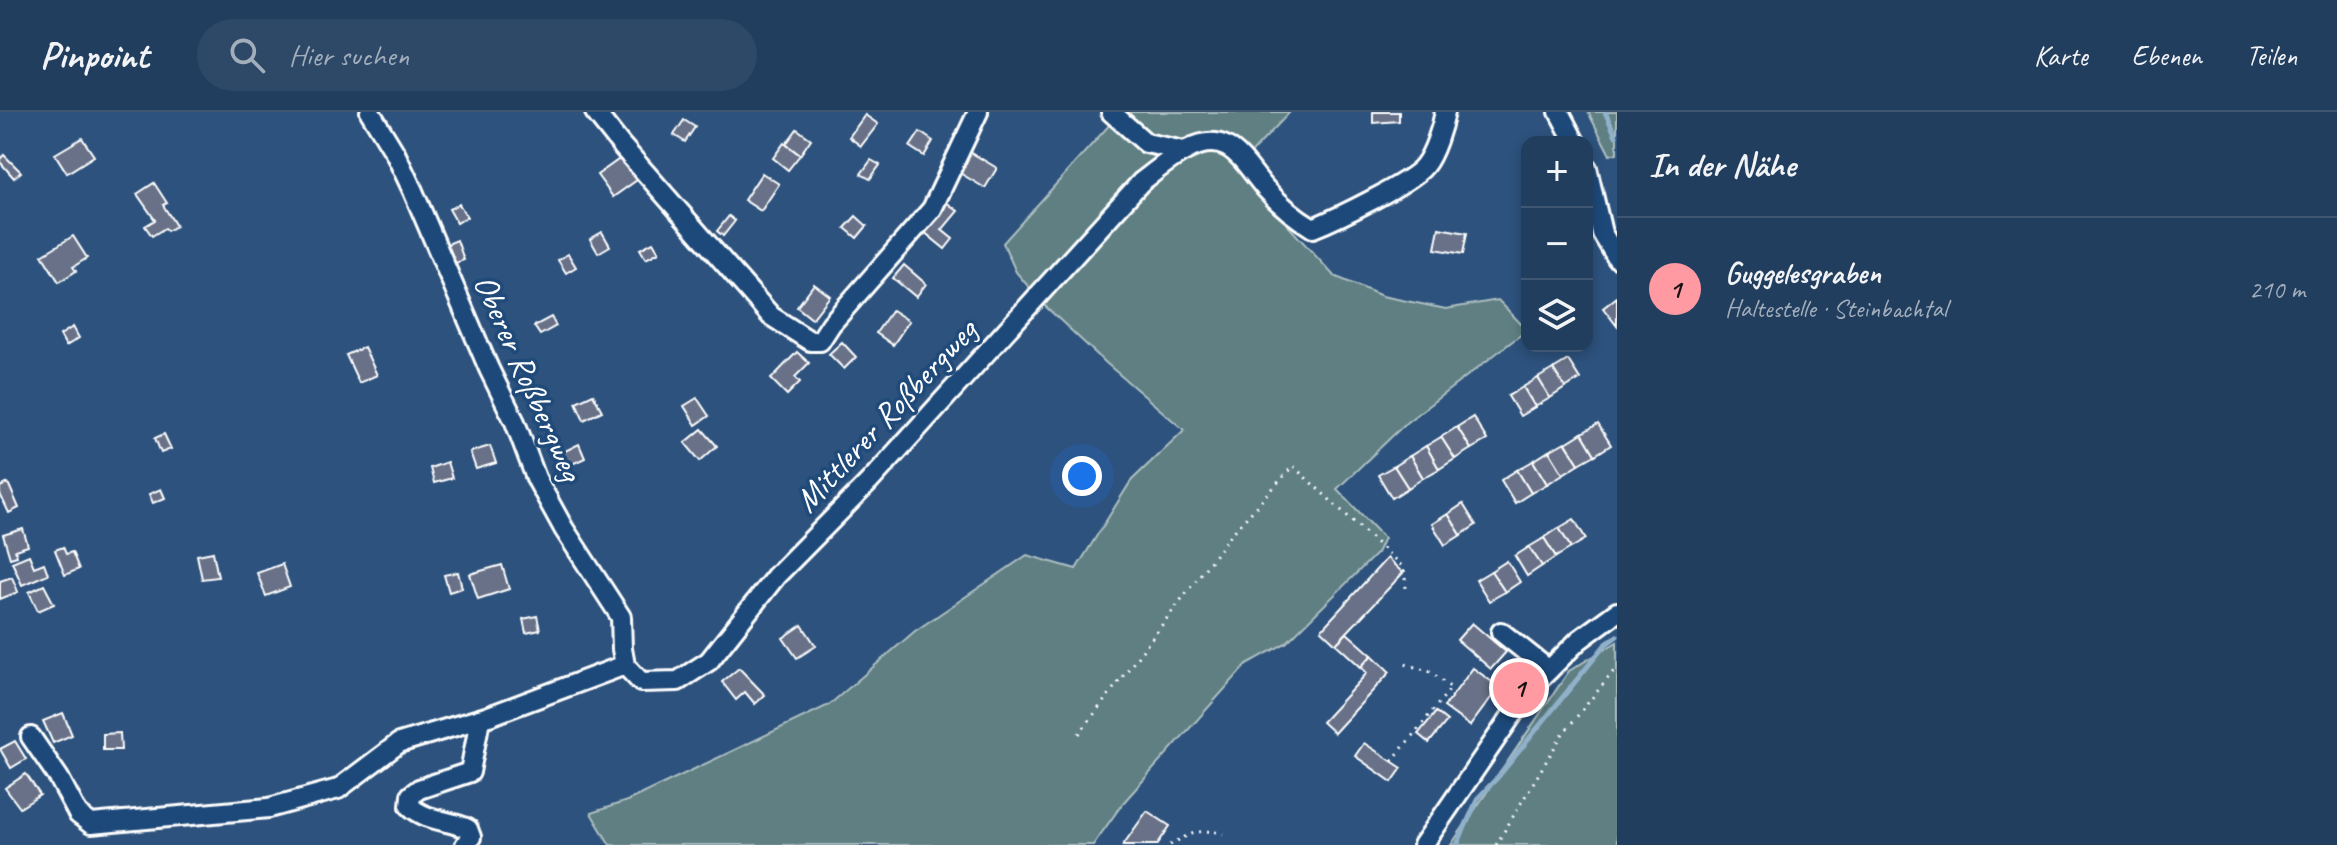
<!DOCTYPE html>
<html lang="de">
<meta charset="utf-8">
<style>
body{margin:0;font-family:Caveat,sans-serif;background:#2e4967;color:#f1f3f6}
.controls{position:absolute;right:24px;top:24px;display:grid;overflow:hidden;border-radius:16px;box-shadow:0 4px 12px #0003}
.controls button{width:72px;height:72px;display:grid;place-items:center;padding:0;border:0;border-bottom:2px solid #3f5773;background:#223e5e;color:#f1f3f6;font:40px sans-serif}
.you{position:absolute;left:1082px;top:364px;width:28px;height:28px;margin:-20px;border:6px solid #fff;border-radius:50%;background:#1a73e8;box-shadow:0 0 0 12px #1a73e833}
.badge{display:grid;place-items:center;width:52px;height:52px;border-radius:50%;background:#ff9aa2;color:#111;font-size:26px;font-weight:700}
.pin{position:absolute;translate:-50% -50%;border:4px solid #fff;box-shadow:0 2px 8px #0006}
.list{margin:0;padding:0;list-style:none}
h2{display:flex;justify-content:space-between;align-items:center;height:104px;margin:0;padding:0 32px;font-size:34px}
h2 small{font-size:26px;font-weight:400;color:#a2aebc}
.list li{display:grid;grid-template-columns:52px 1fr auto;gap:24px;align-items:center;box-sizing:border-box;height:144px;padding:0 32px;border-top:2px solid #3f5773}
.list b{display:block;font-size:30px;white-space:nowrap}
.list p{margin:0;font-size:26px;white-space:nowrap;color:#a2aebc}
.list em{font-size:26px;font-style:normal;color:#a2aebc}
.icon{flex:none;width:44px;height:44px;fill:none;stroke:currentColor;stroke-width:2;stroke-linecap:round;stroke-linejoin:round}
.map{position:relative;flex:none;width:1617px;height:733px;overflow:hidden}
header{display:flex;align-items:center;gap:48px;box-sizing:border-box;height:112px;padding:0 40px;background:#223e5e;border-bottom:2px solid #3f5773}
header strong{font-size:38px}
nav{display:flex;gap:44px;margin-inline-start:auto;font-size:28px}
.search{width:560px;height:72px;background:#2e4967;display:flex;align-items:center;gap:20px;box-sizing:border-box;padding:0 28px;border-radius:44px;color:#a2aebc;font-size:30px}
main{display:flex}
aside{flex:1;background:#223e5e}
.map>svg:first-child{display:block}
.green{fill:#5e7f83;stroke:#aebfc1;stroke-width:2}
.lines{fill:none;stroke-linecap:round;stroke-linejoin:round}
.stream{stroke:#91b1ca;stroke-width:5}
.building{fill:#677187;stroke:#fff;stroke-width:2}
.minor-casing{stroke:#fff;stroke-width:24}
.path{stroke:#fff;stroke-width:3;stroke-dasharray:2 6;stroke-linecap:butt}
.minor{stroke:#1f4a7a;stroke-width:18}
.labels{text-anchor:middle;stroke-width:7;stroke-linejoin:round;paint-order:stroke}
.street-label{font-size:34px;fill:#fff;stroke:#1f4a7a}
</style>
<header>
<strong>Pinpoint</strong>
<div class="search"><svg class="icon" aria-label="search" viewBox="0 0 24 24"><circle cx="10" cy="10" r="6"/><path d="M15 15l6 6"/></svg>Hier suchen</div>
<nav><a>Karte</a><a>Ebenen</a><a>Teilen</a></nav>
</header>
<main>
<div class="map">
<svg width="1617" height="733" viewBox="0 0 1617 733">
<rect width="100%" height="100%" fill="#2d527d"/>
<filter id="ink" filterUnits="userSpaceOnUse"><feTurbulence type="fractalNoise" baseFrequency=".0125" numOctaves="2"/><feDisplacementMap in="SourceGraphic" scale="16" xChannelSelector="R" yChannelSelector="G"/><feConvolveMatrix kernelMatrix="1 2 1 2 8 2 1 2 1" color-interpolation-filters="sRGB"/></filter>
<g filter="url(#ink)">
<g class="green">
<polygon points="1121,0 1290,0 1253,39 1241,62 1334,164 1382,184 1446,197 1498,188 1527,218 1407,310 1337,377 1384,426 1377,441 1286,531 1247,552 1123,691 1093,733 610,733 591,701 627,689 829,593 915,519 1027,443 1076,457 1131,369 1184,318 1106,251 1044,193 1016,160 1003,131"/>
<polygon points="1588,0 1617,0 1617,41 1610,43"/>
<polygon points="1617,530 1617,733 1451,733 1569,559"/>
</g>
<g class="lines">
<g class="stream">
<polyline points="1605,0 1616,24"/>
<polyline points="1457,733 1478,686 1498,665 1605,533 1617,524"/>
</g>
</g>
<g class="building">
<polygon points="1373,0 1399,0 1399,9 1373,11"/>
<polygon points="865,3 878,12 861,34 849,25"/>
<polygon points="684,8 695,15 685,30 674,23"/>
<polygon points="797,17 811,27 800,43 786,32"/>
<polygon points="920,20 933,29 924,44 910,35"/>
<polygon points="82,26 94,44 67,61 55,42"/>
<polygon points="784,31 800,43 788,58 773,46"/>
<polygon points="970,40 997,56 985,76 958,60"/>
<polygon points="4,43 21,60 14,66 0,50 0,47"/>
<polygon points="621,46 637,68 613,85 597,63"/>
<polygon points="871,48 880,53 870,67 861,62"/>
<polygon points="762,61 779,72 761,99 744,88"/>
<polygon points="154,71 167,91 163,93 176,114 167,119 165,116 152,124 145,114 155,108 137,82"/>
<polygon points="946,90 958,99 942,118 953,127 945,137 923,119"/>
<polygon points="459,92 467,105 457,111 449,97"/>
<polygon points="729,104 735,109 723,124 717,119"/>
<polygon points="856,104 867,114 857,126 845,116"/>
<polygon points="1439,116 1467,121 1463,142 1435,137"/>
<polygon points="602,120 610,134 598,141 590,127"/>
<polygon points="73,124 87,146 73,155 76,159 59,170 42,143"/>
<polygon points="457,128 464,148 453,152 445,133"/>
<polygon points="653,130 659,140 646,147 640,137"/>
<polygon points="568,142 576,155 566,161 558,148"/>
<polygon points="904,153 926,172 916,185 893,166"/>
<polygon points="814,172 830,184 812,207 797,195"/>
<polygon points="1617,185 1617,214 1603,196"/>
<polygon points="892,198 909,209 893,233 876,221"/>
<polygon points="551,205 556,214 540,223 534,214"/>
<polygon points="73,215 79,226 66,234 60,223"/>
<polygon points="842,230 856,245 844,257 829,242"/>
<polygon points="364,235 377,263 359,271 346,243"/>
<polygon points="797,240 809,251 795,265 800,270 787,283 771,267"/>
<polygon points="1568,248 1580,267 1565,276 1553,257"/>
<polygon points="1553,257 1565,276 1550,286 1538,266"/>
<polygon points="1538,266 1550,286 1535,295 1523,275"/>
<polygon points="1523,275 1535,295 1520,304 1508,284"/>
<polygon points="593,282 602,299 584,308 576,290"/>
<polygon points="697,286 709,304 696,313 684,294"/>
<polygon points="1473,305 1487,328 1471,337 1457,315"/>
<polygon points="1598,312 1611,333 1595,343 1582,321"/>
<polygon points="1457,315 1471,337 1455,347 1441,325"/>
<polygon points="702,317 717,334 700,349 685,331"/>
<polygon points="1582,321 1595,343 1579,352 1566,331"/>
<polygon points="164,322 171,337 161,341 155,326"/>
<polygon points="1441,325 1455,347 1439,357 1426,334"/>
<polygon points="1565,330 1579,352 1563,362 1549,339"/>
<polygon points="579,332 585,346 568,354 561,341"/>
<polygon points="490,334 496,351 476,357 470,340"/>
<polygon points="1426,334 1439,357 1423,366 1410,344"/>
<polygon points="1549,339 1563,362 1547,372 1533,349"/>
<polygon points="1410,344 1423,366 1408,376 1394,354"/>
<polygon points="1533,349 1547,372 1531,381 1517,358"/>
<polygon points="447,350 452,366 434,371 430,356"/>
<polygon points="1394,354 1408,376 1392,386 1378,363"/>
<polygon points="1517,358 1531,381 1515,391 1501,368"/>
<polygon points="8,371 19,396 9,401 0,382 0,375"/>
<polygon points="161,377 165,386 153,391 149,382"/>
<polygon points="1463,392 1476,413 1461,423 1448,402"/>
<polygon points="1448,402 1461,423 1445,433 1432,412"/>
<polygon points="1574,407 1586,427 1571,436 1559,416"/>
<polygon points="1559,416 1571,436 1556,445 1544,426"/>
<polygon points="23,417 28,434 15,438 17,444 10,446 3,423"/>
<polygon points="1544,426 1556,445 1542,454 1529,435"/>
<polygon points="63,435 66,442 72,440 79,457 65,463 55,438"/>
<polygon points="1529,435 1542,454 1527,464 1515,444"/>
<polygon points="213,440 218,465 202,467 197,443"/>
<polygon points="29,443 34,455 44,451 48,462 22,473 12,450"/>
<polygon points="1387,446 1403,461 1336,532 1321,518"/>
<polygon points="1507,449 1520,470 1505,480 1491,459"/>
<polygon points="282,452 290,475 266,484 257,461"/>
<polygon points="502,453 509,477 478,487 470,462"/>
<polygon points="1491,459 1505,480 1489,489 1476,468"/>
<polygon points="458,460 462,476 449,480 444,463"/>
<polygon points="12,465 18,480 0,487 0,469"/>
<polygon points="44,473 54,492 38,499 29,480"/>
<polygon points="537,504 540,518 526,521 523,507"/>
<polygon points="1472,511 1506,540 1491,557 1457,528"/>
<polygon points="802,513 816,534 797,546 783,526"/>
<polygon points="1347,521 1372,543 1361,555 1336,532"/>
<polygon points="1372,543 1390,560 1334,621 1322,610 1367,561 1361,555"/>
<polygon points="739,556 765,583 755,592 745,580 736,588 722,570"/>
<polygon points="1473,556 1499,575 1470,614 1444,595"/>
<polygon points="1436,600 1447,609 1429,631 1418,622"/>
<polygon points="63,601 72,623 53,631 43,609"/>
<polygon points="120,621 121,638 103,638 103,622"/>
<polygon points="15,629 26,647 11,656 0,637"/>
<polygon points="1364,631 1402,656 1392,670 1355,644"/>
<polygon points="26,662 40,683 20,696 5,676"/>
<polygon points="1147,699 1170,714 1157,733 1123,733"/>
</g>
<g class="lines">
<g class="minor-casing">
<g id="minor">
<polyline points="370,0 395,41 413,79 489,257 515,310 536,366 564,417 621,505 622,537 625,553"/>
<polyline points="595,0 621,33 771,204 810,229 820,229 831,212 932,97 978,0"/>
<polyline points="1111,0 1146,31 1184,39"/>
<polyline points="1559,0 1575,30"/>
<polyline points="1587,56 1602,121 1617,146"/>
<polyline points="1501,520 1549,558"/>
<path d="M 625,553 L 641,570 L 678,569 L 709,549 L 776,464 L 869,370 L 1141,70 C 1156,59 1170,46 1187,38 C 1228,16 1242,49 1265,76 C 1279,92 1295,105 1313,116 C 1335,107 1411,71 1424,54 C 1434,42 1442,15 1445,0"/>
<polyline points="31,625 59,666 78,702 91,712 269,696 338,677 399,631 489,604 625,553"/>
<path d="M 465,733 L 471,725 L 468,717 C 450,708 425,709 410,694 L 411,683 L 419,677 L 470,660 L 480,607"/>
<polyline points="1423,733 1530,577 1579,528 1617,500"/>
</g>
</g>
<g class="path">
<polyline points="1079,622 1228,426 1293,354 1404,456 1406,476"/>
<polyline points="1392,649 1451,576 1431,560 1405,552"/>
<path d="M 1170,733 C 1189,722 1202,715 1223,722"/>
<polyline points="1496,733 1562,623 1617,555"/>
</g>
<use href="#minor" class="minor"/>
</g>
</g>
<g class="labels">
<g class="street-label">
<text transform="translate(529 265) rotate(66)" y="12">Oberer Roßbergweg</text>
<text transform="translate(885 303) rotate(-47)" y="12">Mittlerer Roßbergweg</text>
</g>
</g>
</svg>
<div class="controls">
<button>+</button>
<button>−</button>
<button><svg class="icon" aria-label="layers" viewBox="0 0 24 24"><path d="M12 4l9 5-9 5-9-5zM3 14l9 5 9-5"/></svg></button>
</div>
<div class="you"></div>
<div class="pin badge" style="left:1519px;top:576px">1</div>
</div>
<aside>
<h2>In der Nähe<small></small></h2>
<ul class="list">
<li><span class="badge">1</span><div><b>Guggelesgraben</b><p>Haltestelle · Steinbachtal</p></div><em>210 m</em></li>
</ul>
</aside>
</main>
